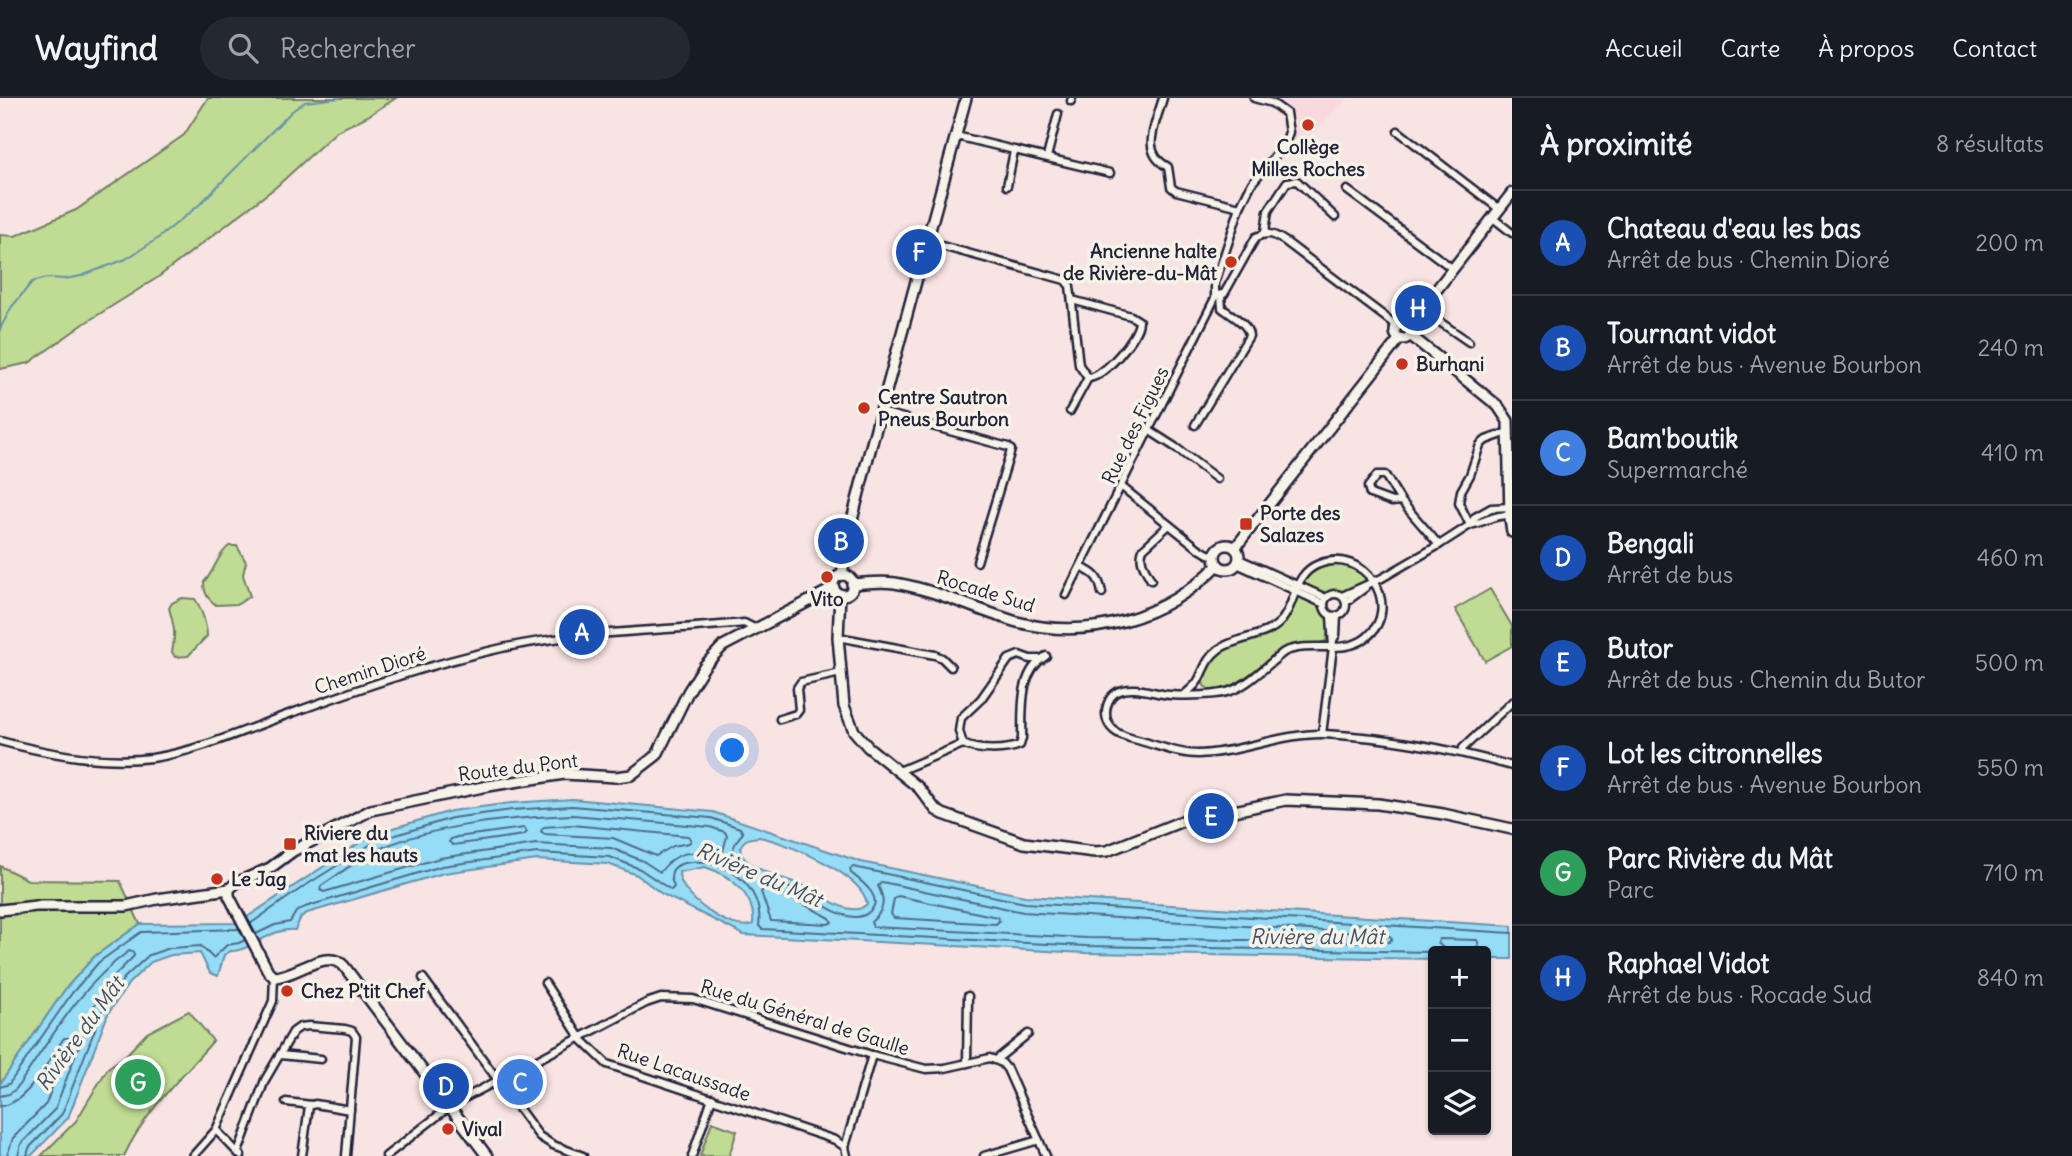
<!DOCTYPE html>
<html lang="fr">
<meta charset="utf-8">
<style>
body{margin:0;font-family:Delius,sans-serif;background:#242831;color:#f1f3f6}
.controls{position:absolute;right:21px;bottom:21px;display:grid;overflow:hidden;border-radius:7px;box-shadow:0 2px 5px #0004}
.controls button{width:63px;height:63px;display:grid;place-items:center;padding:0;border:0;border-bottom:2px solid #363941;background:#171b24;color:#f1f3f6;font:35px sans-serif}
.you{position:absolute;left:733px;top:653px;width:24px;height:24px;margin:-18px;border:5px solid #fff;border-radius:50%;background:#1a73e8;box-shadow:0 0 0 10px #1a73e833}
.badge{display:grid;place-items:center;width:46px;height:46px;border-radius:50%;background:#c8321e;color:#fff;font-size:23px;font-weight:700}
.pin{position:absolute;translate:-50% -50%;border:4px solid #fff;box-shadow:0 2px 7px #0006}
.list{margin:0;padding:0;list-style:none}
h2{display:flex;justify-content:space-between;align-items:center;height:91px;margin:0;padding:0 28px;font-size:30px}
h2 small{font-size:23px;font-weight:400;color:#9ea1a6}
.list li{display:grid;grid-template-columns:46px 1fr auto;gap:21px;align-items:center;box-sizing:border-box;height:105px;padding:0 28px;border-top:2px solid #363941}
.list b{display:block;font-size:26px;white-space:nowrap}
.list p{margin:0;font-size:23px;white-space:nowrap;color:#9ea1a6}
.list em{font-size:23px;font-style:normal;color:#9ea1a6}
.icon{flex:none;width:38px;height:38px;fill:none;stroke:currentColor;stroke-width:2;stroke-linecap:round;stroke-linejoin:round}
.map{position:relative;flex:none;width:1512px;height:1058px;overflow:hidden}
header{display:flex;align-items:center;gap:42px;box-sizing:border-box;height:98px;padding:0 35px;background:#171b24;border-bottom:2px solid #363941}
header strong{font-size:33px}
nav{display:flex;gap:38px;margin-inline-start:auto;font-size:24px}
.search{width:490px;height:63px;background:#242831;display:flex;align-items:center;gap:18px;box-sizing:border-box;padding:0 24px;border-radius:38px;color:#9ea1a6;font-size:26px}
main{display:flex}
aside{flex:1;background:#171b24}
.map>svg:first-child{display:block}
.built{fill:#f9d9de}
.green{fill:#c0db92;stroke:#717e66;stroke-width:2}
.water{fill:#95dcf7;stroke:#6792ac;stroke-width:2;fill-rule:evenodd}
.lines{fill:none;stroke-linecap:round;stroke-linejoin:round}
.shore{stroke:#506c86;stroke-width:2}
.stream{stroke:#6792ac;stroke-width:2}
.street-casing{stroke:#22223b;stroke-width:11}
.secondary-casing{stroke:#22223b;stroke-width:14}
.street{stroke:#f7f3e8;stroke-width:6}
.secondary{stroke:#f7f3e8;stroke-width:9}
.poi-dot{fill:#c8321e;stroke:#f7f3e8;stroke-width:2.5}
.labels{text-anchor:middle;stroke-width:7;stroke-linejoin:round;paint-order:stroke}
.poi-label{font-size:19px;font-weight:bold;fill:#22223b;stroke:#f7f3e8;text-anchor:start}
.street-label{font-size:19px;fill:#22223b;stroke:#f7f3e8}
.water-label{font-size:21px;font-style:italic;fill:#3f506a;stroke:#f7f3e8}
</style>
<header>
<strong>Wayfind</strong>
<div class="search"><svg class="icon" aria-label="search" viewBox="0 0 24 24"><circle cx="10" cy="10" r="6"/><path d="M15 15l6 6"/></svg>Rechercher</div>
<nav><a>Accueil</a><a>Carte</a><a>À propos</a><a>Contact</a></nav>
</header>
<main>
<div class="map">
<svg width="1512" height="1058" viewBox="0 0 1512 1058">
<rect width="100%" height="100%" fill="#f8e4e2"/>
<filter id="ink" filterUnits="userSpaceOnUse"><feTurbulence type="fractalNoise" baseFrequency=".0143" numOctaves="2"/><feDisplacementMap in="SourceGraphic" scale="14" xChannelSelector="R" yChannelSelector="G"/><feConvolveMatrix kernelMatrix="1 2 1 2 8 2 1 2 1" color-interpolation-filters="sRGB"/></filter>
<g filter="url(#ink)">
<polygon class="built" points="1271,0 1349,0 1293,54 1288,46 1295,32 1295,22 1289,11"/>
<g class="green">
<polygon points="208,0 396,0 368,18 337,33 276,89 157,180 85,225 29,265 0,271 0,137 15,138 76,112 184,37"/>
<path d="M 229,448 L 237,448 L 246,464 L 243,477 L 250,498 L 238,506 L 216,507 C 207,500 204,495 204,484 C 215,473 217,457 229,448 Z"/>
<polygon points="1332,464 1350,468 1365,477 1365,483 1344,494 1335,492 1322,496 1303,486 1303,481 1316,471"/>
<polygon points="1490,491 1512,528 1512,548 1485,563 1455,511"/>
<path d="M 1298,495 C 1321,506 1333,515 1326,543 C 1315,549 1300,544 1288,549 C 1262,559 1233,610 1204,588 C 1190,553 1256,543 1274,531 C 1284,525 1292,505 1298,495 Z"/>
<path d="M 182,500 L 195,501 C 201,509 207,528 207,538 L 188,558 L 175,559 L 172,554 C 176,533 174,529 169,510 L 172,505 Z"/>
<polygon points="0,768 28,782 120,783 140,826 95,858 66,890 0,986"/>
<path d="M 189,913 L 213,943 C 181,980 145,1013 124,1058 L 41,1058 L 76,1023 L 108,970 L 126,957 L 147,935 Z"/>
<polygon points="712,1024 737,1033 729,1058 700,1058"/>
</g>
<path class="water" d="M 573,701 L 713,714 L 861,764 L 1025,798 L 1512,828 L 1512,861 L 1486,861 L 1486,853 L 1433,853 L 1433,861 L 1086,855 L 744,837 L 662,796 L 637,777 L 608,766 L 537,762 L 444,775 L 307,815 L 301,819 L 295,832 C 271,829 252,853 231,853 L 224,857 L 218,878 L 210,875 L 200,855 L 171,857 L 151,864 L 129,885 L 108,916 L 68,1020 L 31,1058 L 0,1058 L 0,986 L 66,890 L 95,858 L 140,826 L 238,825 L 373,736 L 451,713 L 511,705 ZM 759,739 C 786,744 863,776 867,806 C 862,810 859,812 852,811 C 835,809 818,794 802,787 C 789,782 734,768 741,748 C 744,740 752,740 759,739 ZM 705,769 C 730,777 756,797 753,826 C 731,836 678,797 679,774 Z"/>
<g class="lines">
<g class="shore">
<path d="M 573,717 L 710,729 L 725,734 L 727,738 L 722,757 C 693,754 680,749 660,774 L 643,763 L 611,750 L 536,746 L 440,760 L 324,794 L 320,792 L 321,788 C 340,776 360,759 381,750 C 440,726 510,720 573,717 Z"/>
<polygon points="572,727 688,738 691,742 689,745 673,748 656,758 613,740 544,736 541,733 544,729"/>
<polygon points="524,730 527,734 524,737 453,747 449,744 451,741 457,739"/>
<path d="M 882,784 L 1023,814 L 1389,837 L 1392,841 L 1389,844 L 1087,840 L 873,829 L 871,824 C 884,813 886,803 878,788 Z"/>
<polygon points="766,790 798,803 830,820 832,824 828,826 771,823 761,794"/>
<polygon points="898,798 997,819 999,823 996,826 894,820 891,816 894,801"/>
<path d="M 250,826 L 303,789 L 376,743 L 452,720 L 512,712 L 572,708 L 711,720 L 740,730 L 743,735 C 708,770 778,784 800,794 C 817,802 836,818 855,819 C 860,819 866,817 870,813 C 885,800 860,782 851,775 L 850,771 L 853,769 L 1025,805 L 1512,835"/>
<path d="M 256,836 L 275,827 L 290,824 L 296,814 L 305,809 L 442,768 L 537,755 L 610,759 L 640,771 L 671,792 L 674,789 L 671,780 L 672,773 C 677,766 683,765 691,764 C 727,760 764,790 759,828 L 762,831 L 1086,848 L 1433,854"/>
<polyline points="1446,853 1438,845 1439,841 1477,842 1479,847 1473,853"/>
<polyline points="0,989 9,986 72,895 99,864 141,834 239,831"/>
<path d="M 0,998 L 9,996 L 16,991 C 50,942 80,888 129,853 L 133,854 L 134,858 L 116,876 L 94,908 L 55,1011 L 21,1046 L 18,1058"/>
<path d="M 0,1008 C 27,1007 49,961 64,940 L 69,940 L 69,944 L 46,1006 L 13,1040 L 7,1058"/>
<polyline points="27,1058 29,1050 62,1016 102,913 124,880 149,857 170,850 201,848 213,860 227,847 239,845 245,842"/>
</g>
<polyline class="stream" points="0,231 11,210 32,184 47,180 65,181 81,178 126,161 157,141 199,107 292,13 305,4 339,0"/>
<g class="street-casing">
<g id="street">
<path d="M 1163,0 C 1156,26 1139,54 1168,69 L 1171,89 L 1176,93 L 1240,109"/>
<path d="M 1254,0 L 1272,5 L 1286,15 L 1289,34 L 1285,46 L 1252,85 L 1240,109 L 1215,185 L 1215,197 L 1224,196 L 1256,139 C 1269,133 1274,136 1286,144 L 1397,228"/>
<polyline points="1071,3 1072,0"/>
<polyline points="1398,33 1499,111"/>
<polyline points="956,38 1110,75"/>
<polyline points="1047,59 1058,16"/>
<polyline points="1007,88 1014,53"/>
<polyline points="1347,92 1453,171"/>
<polyline points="1493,120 1512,135"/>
<polyline points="1265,134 1268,113 1287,84 1297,83 1335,119"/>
<polyline points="927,144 1065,182 1070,188 1079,267 1088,280"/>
<path d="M 1072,202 L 1131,218 L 1139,223 C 1139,239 1103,280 1088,280"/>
<polyline points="1421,211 1469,244"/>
<polyline points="1070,313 1088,280"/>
<polyline points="881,314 1008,349 1011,352 977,464"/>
<path d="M 1195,327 L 1249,238 C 1248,225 1232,218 1222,210 L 1221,198"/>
<polyline points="1150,333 1175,349 1217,381"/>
<polyline points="1122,389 1198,450 1208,456 1215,457"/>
<polyline points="1401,403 1392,404 1370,396 1368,389 1377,377 1385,377 1401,403 1439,447"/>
<polyline points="1470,427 1459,405 1461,393 1470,377 1480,347 1486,342 1508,334"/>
<path d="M 1470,427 C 1486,424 1491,417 1510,417"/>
<polyline points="1239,461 1326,500"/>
<polyline points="1237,466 1324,506"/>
<path d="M 1081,469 C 1095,476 1099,479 1102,495"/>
<path d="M 1151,482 C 1146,472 1138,463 1143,451 L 1169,427"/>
<circle cx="1335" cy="507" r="11"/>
<polyline points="1066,497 1216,198"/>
<polyline points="1342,498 1382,480 1439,447 1470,427 1475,419 1491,410 1510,409"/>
<polyline points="1346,504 1366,489"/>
<polyline points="838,539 935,557 942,560 951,569"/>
<polyline points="1333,542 1336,537 1337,518"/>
<path d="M 1184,597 C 1189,592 1196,588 1199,581 C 1205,569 1207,560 1219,551 C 1238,538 1267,540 1282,522 C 1297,503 1293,476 1319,466 C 1364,448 1404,508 1367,539 C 1344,558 1310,542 1284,554 C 1268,566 1252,584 1233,592 C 1220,598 1185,598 1170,597 C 1154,596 1133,586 1117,594 C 1108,599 1104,612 1107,622 C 1112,637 1127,639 1141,643 C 1159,648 1179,656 1198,656 C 1240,655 1281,635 1324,636 C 1388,639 1451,651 1512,668"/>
<polyline points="780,621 796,616 799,612 797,590 801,584 841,575"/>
<polyline points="1322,636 1333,549 1331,518"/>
<path d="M 0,643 C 48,656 103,666 152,660 C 199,653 244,632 289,616 C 358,591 429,566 502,550 C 581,533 664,533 744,525 L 754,530"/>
<polyline points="963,646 959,633 961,620 981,601 1009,561 1019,557 1030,561 1041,561"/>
<polyline points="1462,654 1463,650 1512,604"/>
<path d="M 899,673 L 963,646 C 976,653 1006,653 1020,647 L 1022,640 C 1023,611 1018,575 1046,558"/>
<polyline points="423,880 539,1038 553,1047 583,1058"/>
<polyline points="545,885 581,941 607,966 835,1042 845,1049"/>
<polyline points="280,957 321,961"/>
<polyline points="996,962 1028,936"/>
<polyline points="967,965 968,898"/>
<polyline points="286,1004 312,1007"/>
<polyline points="216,1032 241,1058"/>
<polyline points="238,1054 265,982 293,934 300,929 309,928 345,931 352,933 356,939 346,1058"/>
<polyline points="193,1058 216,1032 273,903 274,879"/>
<polyline points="302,1058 309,1008 315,1006 350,1012"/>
<polyline points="386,1058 453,1006 646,905 661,900 693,901 872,957 926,971 945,970 990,960 1002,965 1007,971 1046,1058"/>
<polyline points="692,1058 712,1000"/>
<polyline points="847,1058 845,1049 872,957"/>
<polyline points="984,1058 1039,1042"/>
</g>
</g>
<g class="secondary-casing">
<g id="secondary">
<circle cx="1403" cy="233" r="8"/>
<polyline points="1409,227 1512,95"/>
<polyline points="1410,237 1498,308 1508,323 1510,420 1512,434"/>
<circle cx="1227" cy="459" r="12"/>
<polyline points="1235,450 1400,240"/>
<polyline points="842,477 849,434 866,367 966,0"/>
<circle cx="843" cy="487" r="10"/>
<path d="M 852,486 C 867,485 881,483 895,485 C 937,492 976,512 1017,524 C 1090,543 1166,520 1218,467"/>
<polyline points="840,496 838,539 844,608 854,633 868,649 919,690 936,712 943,716 1024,745 1095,754 1107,753 1195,718 1234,713 1286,702 1378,706 1443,716 1512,731"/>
<polyline points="229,791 236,785 270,770 293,753 371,712 488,688 564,676 616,679 631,677 657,657 688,594 705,567 723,548 834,490"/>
<path d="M 229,791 L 229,798 L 268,873 L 274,879 C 296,879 326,849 344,868 L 487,1058"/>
<polyline points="0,812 36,808 126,808 157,801 229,791"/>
</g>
</g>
<use href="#street" class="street"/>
<use href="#secondary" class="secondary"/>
</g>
</g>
<g class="poi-dot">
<circle cx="1308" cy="27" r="7"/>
<circle cx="1231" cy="164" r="7"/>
<circle cx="1402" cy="266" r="7"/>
<circle cx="864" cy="310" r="7"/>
<rect x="1239" y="419" width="14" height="14" rx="3.5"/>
<circle cx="827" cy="479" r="7"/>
<rect x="283" y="739" width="14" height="14" rx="3.5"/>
<circle cx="217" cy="781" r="7"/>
<circle cx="287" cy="893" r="7"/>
<circle cx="448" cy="1031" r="7"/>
</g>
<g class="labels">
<g class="poi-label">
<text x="1308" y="56" text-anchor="middle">Collège<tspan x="1308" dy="22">Milles Roches</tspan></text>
<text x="1217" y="160" text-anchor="end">Ancienne halte<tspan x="1217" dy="22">de Rivière-du-Mât</tspan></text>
<text x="1416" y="273">Burhani</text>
<text x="878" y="306">Centre Sautron<tspan x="878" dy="22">Pneus Bourbon</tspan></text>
<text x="1260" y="422">Porte des<tspan x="1260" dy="22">Salazes</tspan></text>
<text x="827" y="508" text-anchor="middle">Vito</text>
<text x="304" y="742">Riviere du<tspan x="304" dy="22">mat les hauts</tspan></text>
<text x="231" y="788">Le Jag</text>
<text x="301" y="900">Chez P'tit Chef</text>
<text x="462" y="1038">Vival</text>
</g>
<g class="street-label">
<text transform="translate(1135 327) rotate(-64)" y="7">Rue des Figues</text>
<text transform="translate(986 493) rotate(17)" y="7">Rocade Sud</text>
<text transform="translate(370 572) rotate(-18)" y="7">Chemin Dioré</text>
<text transform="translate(518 669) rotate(-7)" y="7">Route du Pont</text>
<text transform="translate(805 919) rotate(17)" y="7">Rue du Général de Gaulle</text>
<text transform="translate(684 974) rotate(19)" y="7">Rue Lacaussade</text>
</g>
<g class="water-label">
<text transform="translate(759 777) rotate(23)" y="7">Rivière du Mât</text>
<text x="1317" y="846">Rivière du Mât</text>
<text transform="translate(80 936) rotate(-54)" y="7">Rivière du Mât</text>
</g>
</g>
</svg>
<div class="controls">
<button>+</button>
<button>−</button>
<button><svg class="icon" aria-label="layers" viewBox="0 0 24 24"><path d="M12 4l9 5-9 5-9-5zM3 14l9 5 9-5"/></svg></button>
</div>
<div class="you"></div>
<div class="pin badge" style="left:582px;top:534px;background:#1a4fb4">A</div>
<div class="pin badge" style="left:841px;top:443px;background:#1a4fb4">B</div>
<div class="pin badge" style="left:520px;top:984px;background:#3f7fe0">C</div>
<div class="pin badge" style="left:446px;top:988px;background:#1a4fb4">D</div>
<div class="pin badge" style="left:1211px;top:718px;background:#1a4fb4">E</div>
<div class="pin badge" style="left:919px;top:154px;background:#1a4fb4">F</div>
<div class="pin badge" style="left:138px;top:984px;background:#2e9e5b">G</div>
<div class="pin badge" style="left:1418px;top:210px;background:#1a4fb4">H</div>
</div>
<aside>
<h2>À proximité<small>8 résultats</small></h2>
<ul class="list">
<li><span class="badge" style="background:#1a4fb4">A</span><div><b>Chateau d'eau les bas</b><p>Arrêt de bus · Chemin Dioré</p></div><em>200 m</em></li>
<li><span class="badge" style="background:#1a4fb4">B</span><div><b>Tournant vidot</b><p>Arrêt de bus · Avenue Bourbon</p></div><em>240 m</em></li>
<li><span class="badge" style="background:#3f7fe0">C</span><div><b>Bam'boutik</b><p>Supermarché</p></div><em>410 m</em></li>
<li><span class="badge" style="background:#1a4fb4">D</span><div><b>Bengali</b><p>Arrêt de bus</p></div><em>460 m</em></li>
<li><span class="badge" style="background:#1a4fb4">E</span><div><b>Butor</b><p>Arrêt de bus · Chemin du Butor</p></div><em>500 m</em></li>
<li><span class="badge" style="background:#1a4fb4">F</span><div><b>Lot les citronnelles</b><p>Arrêt de bus · Avenue Bourbon</p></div><em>550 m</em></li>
<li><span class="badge" style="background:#2e9e5b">G</span><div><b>Parc Rivière du Mât</b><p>Parc</p></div><em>710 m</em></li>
<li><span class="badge" style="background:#1a4fb4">H</span><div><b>Raphael Vidot</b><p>Arrêt de bus · Rocade Sud</p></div><em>840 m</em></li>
</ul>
</aside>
</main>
